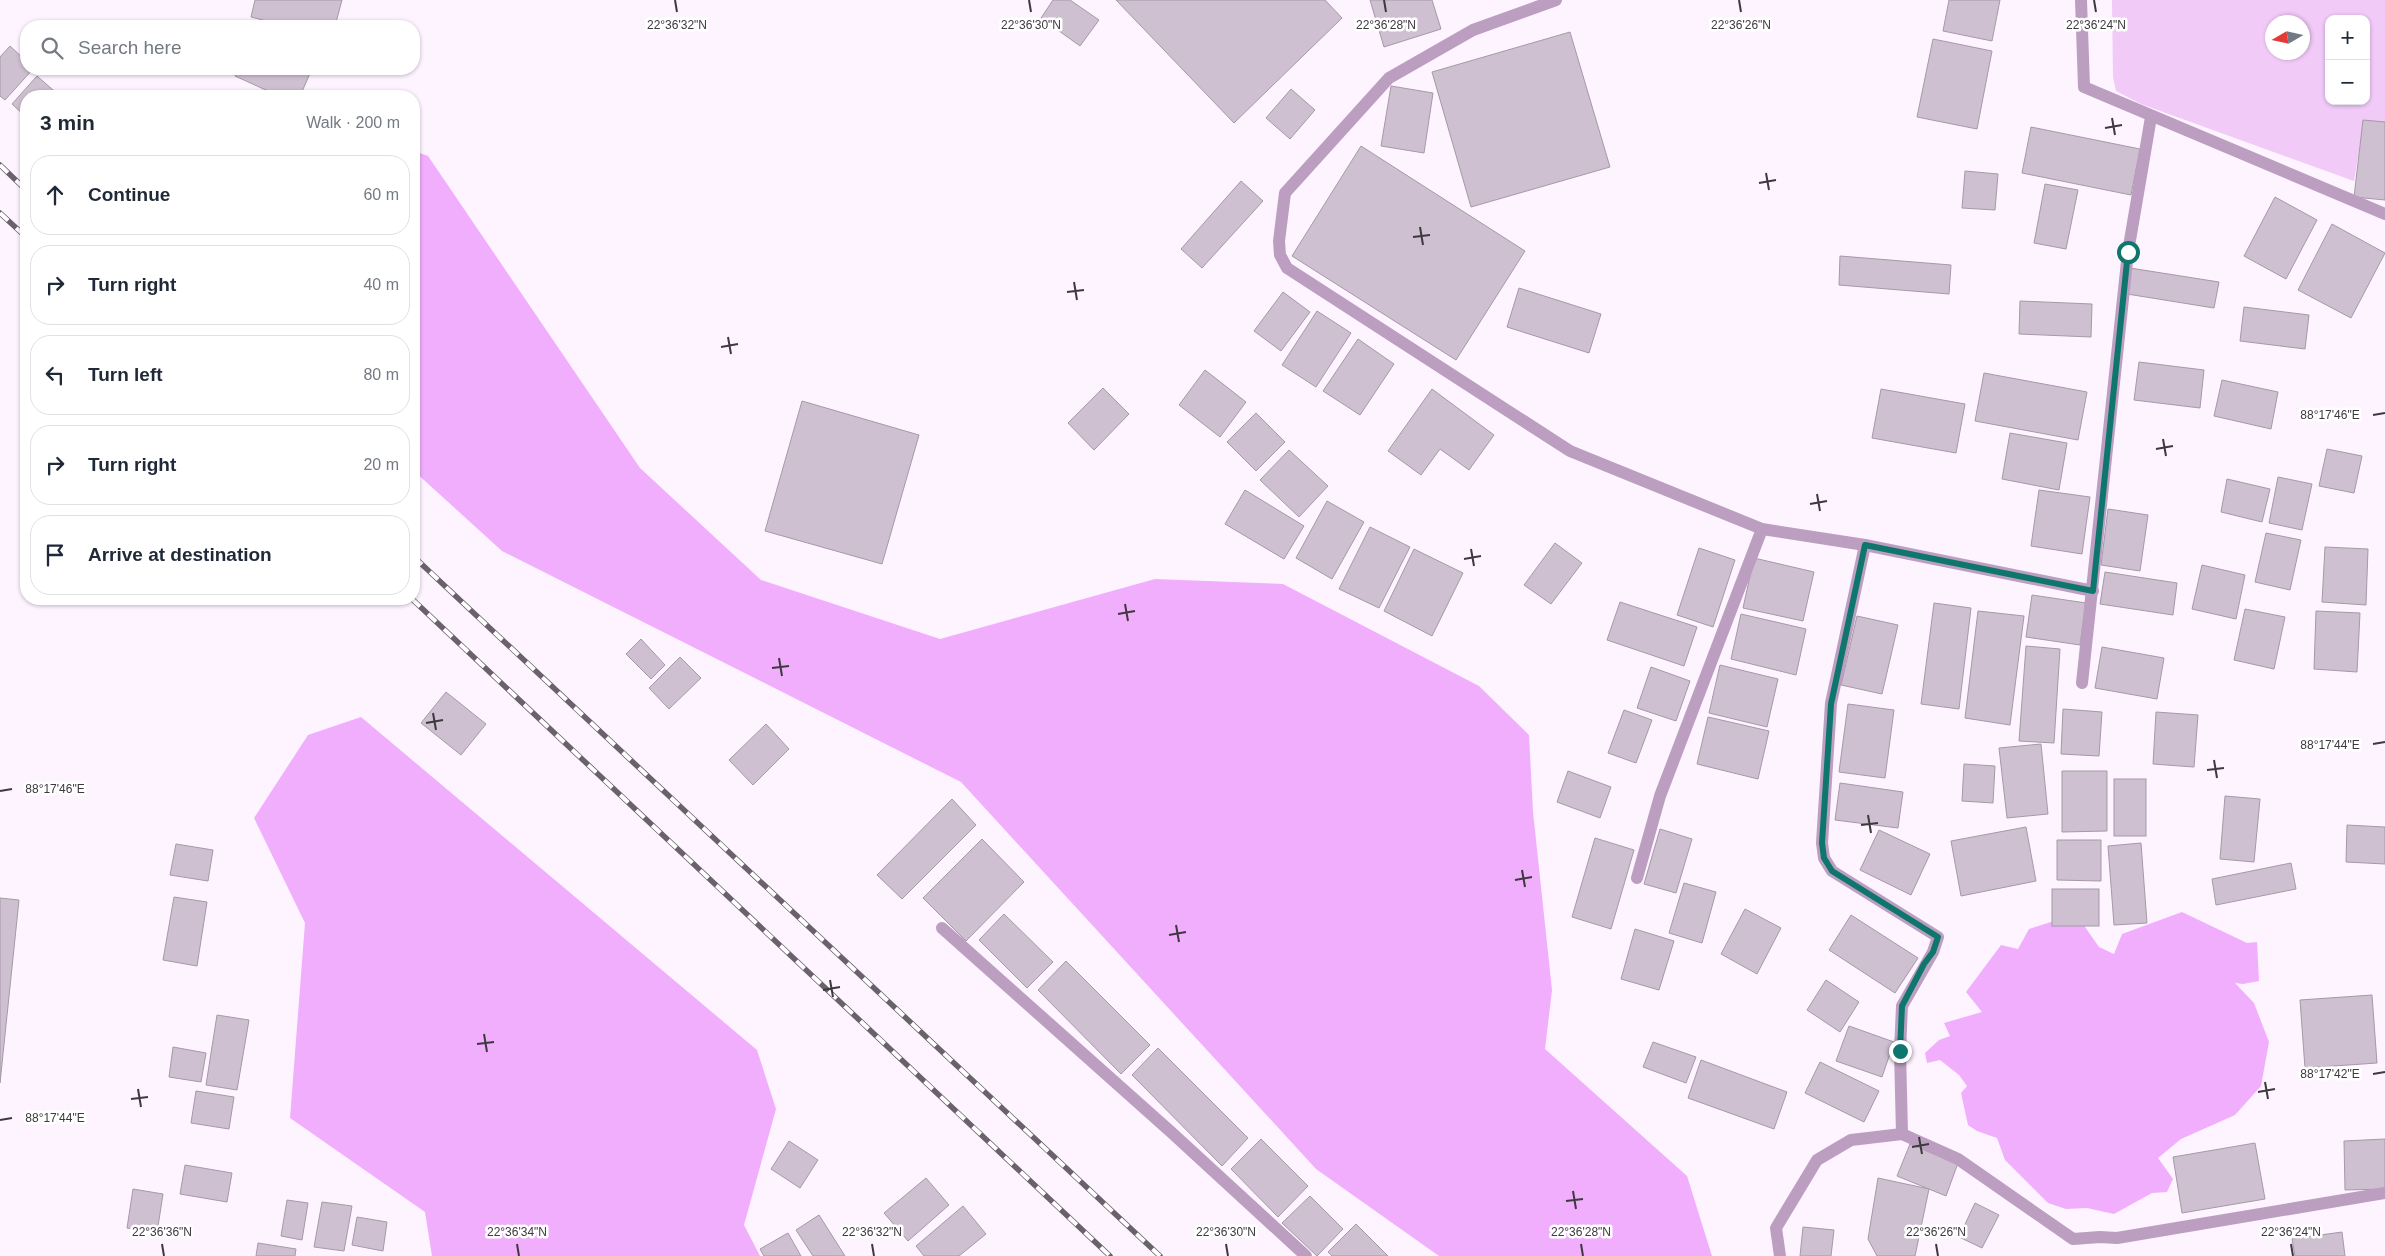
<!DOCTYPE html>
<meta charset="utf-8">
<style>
body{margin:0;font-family:Arial,sans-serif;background:#f6f6f7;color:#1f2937}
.controls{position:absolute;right:15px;top:15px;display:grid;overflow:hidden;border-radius:10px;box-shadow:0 1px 4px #0004}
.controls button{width:45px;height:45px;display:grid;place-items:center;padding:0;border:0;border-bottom:1px solid #e0e1e3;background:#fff;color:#1f2937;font:25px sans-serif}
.compass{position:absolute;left:2265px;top:15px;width:45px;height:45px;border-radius:50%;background:#fff;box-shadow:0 1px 4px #0004;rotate:261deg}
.stop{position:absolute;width:15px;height:15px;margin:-11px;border:4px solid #0f766e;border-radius:50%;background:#fff}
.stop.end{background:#0f766e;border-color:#fff;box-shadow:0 1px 5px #0008}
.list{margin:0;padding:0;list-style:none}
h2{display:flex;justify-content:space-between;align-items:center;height:65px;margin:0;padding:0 20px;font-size:21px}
h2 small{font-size:16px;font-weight:400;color:#747a83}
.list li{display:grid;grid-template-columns:32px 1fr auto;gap:15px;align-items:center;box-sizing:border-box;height:80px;margin:0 10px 10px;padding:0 10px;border:1px solid #e0e1e3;border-radius:20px}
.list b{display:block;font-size:19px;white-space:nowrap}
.list em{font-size:16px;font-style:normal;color:#747a83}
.icon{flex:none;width:28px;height:28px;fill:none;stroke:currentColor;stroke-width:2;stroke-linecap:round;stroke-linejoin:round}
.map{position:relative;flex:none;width:2385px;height:1256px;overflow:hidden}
.search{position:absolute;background:#fff;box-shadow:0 1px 4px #0004;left:20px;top:20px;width:400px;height:55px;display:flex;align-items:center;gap:12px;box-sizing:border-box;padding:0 18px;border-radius:20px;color:#747a83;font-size:19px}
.panel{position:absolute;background:#fff;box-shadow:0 1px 4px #0004;left:20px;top:90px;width:400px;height:515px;border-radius:20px}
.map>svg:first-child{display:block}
.green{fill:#f1caf8;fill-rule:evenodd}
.water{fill:#f1aefd}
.building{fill:#cfc0d1;stroke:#a698a8}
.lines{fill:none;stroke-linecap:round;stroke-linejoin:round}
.street{stroke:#bb9ec0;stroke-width:12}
.rail-casing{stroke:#69626a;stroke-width:5.5}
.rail{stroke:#fff;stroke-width:4;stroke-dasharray:11;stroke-linecap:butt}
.route{stroke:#0f766e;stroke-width:6}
.ticks{fill:none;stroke:#3e383f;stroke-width:2}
.ticks-label{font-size:12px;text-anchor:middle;fill:#3e383f;stroke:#fff;stroke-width:5;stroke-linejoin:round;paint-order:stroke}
</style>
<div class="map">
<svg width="2385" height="1256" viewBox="0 0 2385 1256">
<rect width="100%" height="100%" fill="#fdf4ff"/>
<path class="green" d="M 2112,0 L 2385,0 L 2385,124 L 2364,120 L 2354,181 L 2141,104 L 2116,91 L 2113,77 ZM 2329,19 L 2366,19 L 2366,101 L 2329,101 ZM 2272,22 L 2302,22 L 2302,52 L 2272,52 Z"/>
<g class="water">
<polygon points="414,151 428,156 640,468 761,580 940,639 1155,579 1283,584 1479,686 1529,735 1533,812 1552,990 1545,1049 1687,1176 1712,1256 1439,1256 1316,1169 961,782 502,551 414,471"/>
<polygon points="361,717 757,1050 776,1109 744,1225 760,1256 432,1256 425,1212 290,1118 305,923 254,818 308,735"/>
<polygon points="2182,912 2247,943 2257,942 2259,981 2243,984 2235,983 2254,1003 2269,1042 2261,1086 2235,1115 2181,1139 2158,1158 2173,1179 2167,1192 2152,1193 2114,1214 2087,1208 2066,1209 2048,1203 2005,1160 1997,1138 1977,1131 1968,1125 1961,1093 1967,1086 1959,1075 1940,1060 1927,1063 1925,1053 1939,1040 1950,1036 1944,1023 1982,1012 1966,992 2001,945 2018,949 2029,929 2076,914 2099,947 2114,954 2122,934"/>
</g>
<g class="building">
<polygon points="255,0 342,0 335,26 286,26 251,17"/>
<polygon points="1053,0 1070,0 1099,20 1080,46 1041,18"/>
<polygon points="1116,0 1325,0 1342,18 1234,123"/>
<polygon points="1370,0 1432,0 1441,29 1384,47"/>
<polygon points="1949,0 2000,0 1992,41 1943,31"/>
<polygon points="1570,32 1610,167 1471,207 1432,72"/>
<polygon points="1933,39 1992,51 1977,129 1917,117"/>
<polygon points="10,46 26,61 26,69 33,69 5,100 0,96 0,57"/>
<polygon points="238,69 312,69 300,96 279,96 235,76"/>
<polygon points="37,76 60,96 26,96 26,117 12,104"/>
<polygon points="1391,86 1433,93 1424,153 1381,146"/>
<polygon points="1291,89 1315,110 1290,139 1266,118"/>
<polygon points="261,90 270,96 257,96"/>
<polygon points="2363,120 2385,122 2385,200 2354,197"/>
<polygon points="2031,127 2140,149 2131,195 2022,173"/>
<polygon points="1361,146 1525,251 1456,360 1292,256"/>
<polygon points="1965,171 1998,174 1995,210 1962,208"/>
<polygon points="1241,181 1263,201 1202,268 1181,249"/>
<polygon points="2045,184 2078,190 2066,249 2034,243"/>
<polygon points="2275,197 2317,220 2286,279 2244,256"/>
<polygon points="2332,224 2385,253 2351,318 2298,290"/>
<polygon points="1840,256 1951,265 1949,294 1839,285"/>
<polygon points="2130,268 2219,282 2214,308 2127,294"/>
<polygon points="1519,288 1601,314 1589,353 1507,327"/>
<polygon points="1283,292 1310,312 1281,351 1254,331"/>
<polygon points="2020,301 2092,304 2091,337 2019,334"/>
<polygon points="2244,307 2309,315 2305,349 2240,341"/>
<polygon points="1317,311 1351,333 1316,387 1282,365"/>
<polygon points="1358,339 1394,364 1360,415 1323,391"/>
<polygon points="2139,362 2204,370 2200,408 2134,400"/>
<polygon points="1205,370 1246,402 1220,437 1179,405"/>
<polygon points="1984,373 2087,392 2078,440 1975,421"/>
<polygon points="2222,380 2278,392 2271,429 2214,416"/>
<polygon points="1103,388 1129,414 1094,450 1068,423"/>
<polygon points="1432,389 1494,435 1469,470 1440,449 1421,475 1388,451"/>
<polygon points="1881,389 1965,404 1956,453 1872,438"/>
<polygon points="802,401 919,435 882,564 765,531"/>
<polygon points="1256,413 1285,442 1256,471 1227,442"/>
<polygon points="2010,433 2067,443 2059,490 2002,479"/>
<polygon points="2327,449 2362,456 2354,493 2319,486"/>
<polygon points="1289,450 1328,486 1299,517 1260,480"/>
<polygon points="2278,477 2312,484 2302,530 2269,523"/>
<polygon points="2227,479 2270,489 2262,522 2221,512"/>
<polygon points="1245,490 1304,526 1284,559 1225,524"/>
<polygon points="2039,490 2090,497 2082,554 2031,546"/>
<polygon points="1327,501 1364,522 1332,579 1296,558"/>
<polygon points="2108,509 2148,515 2140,571 2101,565"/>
<polygon points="1370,527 1410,547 1379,608 1339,589"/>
<polygon points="2266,533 2301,540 2290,590 2255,582"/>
<polygon points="1555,543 1582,563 1551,604 1524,585"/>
<polygon points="2325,547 2368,549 2366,605 2322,602"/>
<polygon points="1699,548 1735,560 1713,627 1677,615"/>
<polygon points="1414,549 1463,573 1432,636 1384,611"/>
<polygon points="1754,558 1814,572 1803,621 1743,608"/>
<polygon points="2202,565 2245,575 2236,619 2192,609"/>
<polygon points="2105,572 2177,583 2173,615 2100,604"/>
<polygon points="2032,595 2086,603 2080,645 2026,637"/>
<polygon points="1620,602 1697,627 1684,666 1607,640"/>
<polygon points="1934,603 1971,608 1959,709 1921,704"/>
<polygon points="2245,609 2285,617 2274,669 2234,660"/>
<polygon points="1978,611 2024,616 2010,725 1965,718"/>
<polygon points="2316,611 2360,613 2357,672 2314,669"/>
<polygon points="1741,614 1806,629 1796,675 1731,659"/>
<polygon points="1857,616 1898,625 1882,694 1841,685"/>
<polygon points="641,639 665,665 651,679 626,654"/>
<polygon points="2026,646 2060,649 2054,743 2019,741"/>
<polygon points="2102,647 2164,658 2157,699 2095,688"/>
<polygon points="680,657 701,678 669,709 649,688"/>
<polygon points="1720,665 1778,679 1767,727 1709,713"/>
<polygon points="1651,667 1690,681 1676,721 1637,708"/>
<polygon points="446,692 486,724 461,755 421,723"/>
<polygon points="1848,704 1894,710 1885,778 1839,772"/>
<polygon points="2063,709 2102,712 2099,756 2061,754"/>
<polygon points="1624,710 1652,720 1636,763 1608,753"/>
<polygon points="2156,712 2198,715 2194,767 2153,764"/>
<polygon points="1708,717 1769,731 1758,779 1697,764"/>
<polygon points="766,724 789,749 753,785 729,760"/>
<polygon points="2041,744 2048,814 2007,818 1999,748"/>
<polygon points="1964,764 1995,766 1993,803 1962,801"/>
<polygon points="1568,771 1611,787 1600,818 1557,802"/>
<polygon points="2062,771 2107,771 2107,831 2062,832"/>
<rect x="2114" y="779" width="32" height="57"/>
<polygon points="1840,783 1903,792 1898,828 1835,820"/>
<polygon points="2225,796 2260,799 2254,862 2220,859"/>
<polygon points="952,799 976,825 902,899 877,875"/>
<polygon points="2347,825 2385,827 2385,864 2346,862"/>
<polygon points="2026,827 2036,881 1961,896 1951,841"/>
<polygon points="1660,829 1692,839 1676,893 1644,884"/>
<polygon points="1879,830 1930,854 1911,895 1860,870"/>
<polygon points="1595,838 1634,850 1611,929 1572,917"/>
<polygon points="982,839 1024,882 966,941 923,898"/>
<polygon points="2057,840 2101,840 2101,881 2057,880"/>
<polygon points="2141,843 2147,923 2114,925 2108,846"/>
<polygon points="176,844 213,850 208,881 170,875"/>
<polygon points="2291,863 2296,889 2216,905 2212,879"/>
<polygon points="1684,883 1716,892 1702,943 1669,933"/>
<rect x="2052" y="889" width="47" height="37"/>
<polygon points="174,897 207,902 197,966 163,960"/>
<polygon points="0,898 19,900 0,1083"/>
<polygon points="1745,909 1781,928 1757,974 1721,954"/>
<polygon points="1004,914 1053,962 1027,988 979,940"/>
<polygon points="1851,915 1918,958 1895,993 1829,950"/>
<polygon points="1635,929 1674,941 1659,990 1621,979"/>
<polygon points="1066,961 1150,1045 1121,1074 1038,990"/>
<polygon points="1826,980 1859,1002 1840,1032 1807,1010"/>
<polygon points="2372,995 2377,1063 2305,1068 2300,1000"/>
<polygon points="217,1015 249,1020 237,1090 206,1085"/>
<polygon points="1849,1026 1894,1042 1882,1077 1836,1061"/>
<polygon points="1653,1042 1696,1057 1686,1083 1643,1067"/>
<polygon points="173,1047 206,1053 201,1082 169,1077"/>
<polygon points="1158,1048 1248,1138 1222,1166 1132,1075"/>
<polygon points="1701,1060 1787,1092 1774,1129 1688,1098"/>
<polygon points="1820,1062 1879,1091 1864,1122 1805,1093"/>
<polygon points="196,1091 234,1097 229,1129 191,1123"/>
<polygon points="1261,1139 1308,1186 1278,1217 1231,1169"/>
<polygon points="2385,1139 2385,1189 2345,1190 2344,1141"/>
<polygon points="789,1141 818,1160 800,1188 771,1169"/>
<polygon points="2255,1143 2265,1199 2182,1213 2173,1157"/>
<polygon points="1910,1144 1958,1163 1946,1196 1897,1176"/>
<polygon points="185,1165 232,1173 227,1202 180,1194"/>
<polygon points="926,1178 949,1205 908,1241 884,1213"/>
<polygon points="1878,1178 1929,1189 1915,1256 1877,1256 1868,1239"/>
<polygon points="133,1189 163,1194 157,1233 127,1228"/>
<polygon points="1310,1196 1343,1229 1317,1256 1282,1223"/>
<polygon points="287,1200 308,1203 302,1240 281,1236"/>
<polygon points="322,1202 352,1206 344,1251 314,1247"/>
<polygon points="1975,1203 1999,1215 1982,1248 1959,1237"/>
<polygon points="963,1206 986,1234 959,1256 924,1256 916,1246"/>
<polygon points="819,1215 845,1256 813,1256 796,1230"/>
<polygon points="357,1217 387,1222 383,1251 352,1245"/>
<polygon points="1356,1224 1388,1256 1332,1256 1328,1252"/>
<polygon points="1803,1227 1834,1230 1831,1256 1800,1256"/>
<polygon points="2342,1232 2345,1256 2295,1256 2292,1239"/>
<polygon points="788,1233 801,1256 764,1256 760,1249"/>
<polygon points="258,1243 296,1249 295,1256 256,1256"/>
</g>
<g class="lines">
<g class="street">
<polyline points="1556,0 1473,30 1389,78 1285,193 1279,241 1280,255 1287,268 1570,451 1762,529 1865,545 2093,591"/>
<polyline points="2081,0 2084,87 2385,214"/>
<polyline points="1865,545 1831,703 1822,843 1824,858 1832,871 1938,937 1933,952 1902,1006 1900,1051 1902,1134"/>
<polyline points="2082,683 2128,252 2151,117"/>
<polyline points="1637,878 1660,796 1762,529"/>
<polyline points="942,928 1171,1132 1306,1256"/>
<polyline points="1780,1256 1776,1228 1817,1160 1851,1140 1902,1134 1958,1159 2073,1239 2100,1237 2117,1238 2385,1193"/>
</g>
<g class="rail-casing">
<g id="rail">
<polyline points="0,165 26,190"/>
<polyline points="0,213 26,237"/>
<polyline points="414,557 1160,1256"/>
<polyline points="412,599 1110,1256"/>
</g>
</g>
<use href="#rail" class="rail"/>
</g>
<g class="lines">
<polyline class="route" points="1900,1051 1902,1006 1924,964 1933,952 1938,937 1832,871 1824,858 1822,843 1831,704 1865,545 2093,591 2128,252"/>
</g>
<path class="ticks" d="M 675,0 L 677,12M 1029,0 L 1031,12M 1384,0 L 1386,12M 1739,0 L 1741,12M 2094,0 L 2096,12M 2112,118 L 2115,135M 2105,128 L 2122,125M 1766,173 L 1769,190M 1759,183 L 1776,180M 1420,227 L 1423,245M 1413,237 L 1430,235M 1074,282 L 1077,300M 1067,292 L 1084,290M 728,337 L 731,354M 721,347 L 738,344M 2373,415 L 2385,413M 2163,439 L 2166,456M 2156,449 L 2173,446M 1817,494 L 1820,511M 1810,504 L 1827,501M 1471,549 L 1474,566M 1464,559 L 1481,556M 1125,604 L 1128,621M 1118,614 L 1135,611M 779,658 L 782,676M 772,668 L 789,666M 433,713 L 436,730M 426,723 L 443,720M 2373,744 L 2385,742M 2214,760 L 2217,778M 2207,770 L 2224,768M 0,791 L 12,789M 1868,815 L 1871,833M 1861,825 L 1878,823M 1522,870 L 1525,887M 1515,880 L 1532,877M 1176,925 L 1179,942M 1169,935 L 1186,932M 830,980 L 833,997M 823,990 L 840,987M 484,1034 L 487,1052M 477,1044 L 494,1042M 2373,1074 L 2385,1072M 2265,1082 L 2268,1099M 138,1089 L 141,1107M 2258,1092 L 2275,1089M 131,1099 L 148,1097M 0,1120 L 12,1118M 1919,1137 L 1922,1154M 1912,1147 L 1929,1144M 1573,1191 L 1576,1209M 1566,1201 L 1583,1199M 162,1244 L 164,1256M 517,1244 L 519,1256M 872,1244 L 874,1256M 1226,1244 L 1228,1256M 1581,1244 L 1583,1256M 1936,1244 L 1938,1256M 2291,1244 L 2293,1256"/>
<g class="ticks-label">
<text x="677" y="29">22°36'32"N</text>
<text x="1031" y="29">22°36'30"N</text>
<text x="1386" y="29">22°36'28"N</text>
<text x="1741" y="29">22°36'26"N</text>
<text x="2096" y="29">22°36'24"N</text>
<text x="2330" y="419">88°17'46"E</text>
<text x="2330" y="749">88°17'44"E</text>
<text x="55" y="793">88°17'46"E</text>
<text x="2330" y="1078">88°17'42"E</text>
<text x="55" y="1122">88°17'44"E</text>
<text x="162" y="1236">22°36'36"N</text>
<text x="517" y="1236">22°36'34"N</text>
<text x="872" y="1236">22°36'32"N</text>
<text x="1226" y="1236">22°36'30"N</text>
<text x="1581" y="1236">22°36'28"N</text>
<text x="1936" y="1236">22°36'26"N</text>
<text x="2291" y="1236">22°36'24"N</text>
</g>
</svg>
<div class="controls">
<button>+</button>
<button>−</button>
</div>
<svg class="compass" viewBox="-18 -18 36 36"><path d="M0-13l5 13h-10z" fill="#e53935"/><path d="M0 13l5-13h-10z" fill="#747a83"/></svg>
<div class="stop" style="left:2128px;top:252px"></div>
<div class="stop end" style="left:1900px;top:1051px"></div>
<div class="search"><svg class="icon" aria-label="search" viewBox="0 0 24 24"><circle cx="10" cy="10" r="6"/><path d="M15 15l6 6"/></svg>Search here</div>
<section class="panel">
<h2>3 min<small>Walk · 200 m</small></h2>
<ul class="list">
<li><svg class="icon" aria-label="ahead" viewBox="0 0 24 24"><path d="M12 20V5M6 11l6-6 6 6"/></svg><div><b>Continue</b></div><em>60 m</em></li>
<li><svg class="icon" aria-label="right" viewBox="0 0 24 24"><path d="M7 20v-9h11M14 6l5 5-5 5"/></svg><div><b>Turn right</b></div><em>40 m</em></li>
<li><svg class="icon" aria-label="left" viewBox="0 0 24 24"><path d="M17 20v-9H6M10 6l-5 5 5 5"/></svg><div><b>Turn left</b></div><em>80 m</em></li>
<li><svg class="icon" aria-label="right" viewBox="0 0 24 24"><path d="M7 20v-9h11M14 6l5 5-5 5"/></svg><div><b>Turn right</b></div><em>20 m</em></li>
<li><svg class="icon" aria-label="arrive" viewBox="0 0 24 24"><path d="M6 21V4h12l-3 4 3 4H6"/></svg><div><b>Arrive at destination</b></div></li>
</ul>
</section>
</div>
